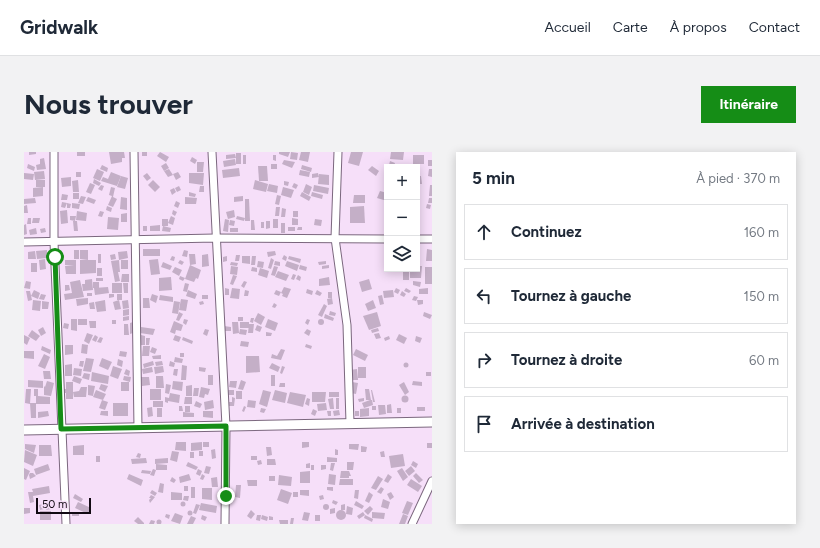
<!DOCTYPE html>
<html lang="fr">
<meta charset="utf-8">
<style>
body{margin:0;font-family:Figtree,sans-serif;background:#f2f2f3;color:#1f2937}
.controls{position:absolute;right:12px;top:12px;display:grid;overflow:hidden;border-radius:0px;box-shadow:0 2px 10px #0003}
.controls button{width:36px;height:36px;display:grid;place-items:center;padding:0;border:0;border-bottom:1px solid #e0e1e3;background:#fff;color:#1f2937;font:20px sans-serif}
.scale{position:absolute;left:12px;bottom:10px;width:55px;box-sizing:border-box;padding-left:4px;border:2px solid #120a13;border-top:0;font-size:11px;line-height:14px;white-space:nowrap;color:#120a13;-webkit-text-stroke:3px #f6dff9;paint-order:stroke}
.stop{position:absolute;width:12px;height:12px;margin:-9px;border:3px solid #158d16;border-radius:50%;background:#fff}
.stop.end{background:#158d16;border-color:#fff;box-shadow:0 1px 4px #0008}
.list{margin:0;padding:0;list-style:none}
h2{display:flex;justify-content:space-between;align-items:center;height:52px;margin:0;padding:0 16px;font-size:17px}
h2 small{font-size:13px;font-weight:400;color:#747a83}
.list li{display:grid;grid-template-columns:26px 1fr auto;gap:12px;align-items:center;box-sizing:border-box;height:56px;margin:0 8px 8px;padding:0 8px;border:1px solid #e0e1e3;border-radius:0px}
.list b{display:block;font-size:15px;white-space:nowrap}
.list em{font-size:13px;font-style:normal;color:#747a83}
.icon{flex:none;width:22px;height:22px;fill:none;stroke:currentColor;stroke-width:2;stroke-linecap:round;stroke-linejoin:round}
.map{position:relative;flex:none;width:408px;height:372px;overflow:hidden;border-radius:0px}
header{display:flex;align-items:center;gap:24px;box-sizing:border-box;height:56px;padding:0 20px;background:#fff;border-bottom:1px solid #e0e1e3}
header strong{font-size:19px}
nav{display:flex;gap:22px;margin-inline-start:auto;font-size:14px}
.intro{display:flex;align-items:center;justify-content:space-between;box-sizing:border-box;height:96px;padding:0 24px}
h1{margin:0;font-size:28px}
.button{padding:10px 18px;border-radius:0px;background:#158d16;color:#fff;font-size:14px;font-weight:700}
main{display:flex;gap:24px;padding:0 24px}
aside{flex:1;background:#fff;border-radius:0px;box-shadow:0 2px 10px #0003}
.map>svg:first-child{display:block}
.building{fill:#c4afc7}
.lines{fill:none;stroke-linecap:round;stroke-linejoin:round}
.minor-casing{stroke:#7b677e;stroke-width:9}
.tertiary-casing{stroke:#7b677e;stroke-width:11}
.minor{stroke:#fff;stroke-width:7}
.tertiary{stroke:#fff;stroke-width:9}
.route{stroke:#158d16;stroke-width:5}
</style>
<header>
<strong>Gridwalk</strong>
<nav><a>Accueil</a><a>Carte</a><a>À propos</a><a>Contact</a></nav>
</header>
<div class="intro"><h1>Nous trouver</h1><a class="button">Itinéraire</a></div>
<main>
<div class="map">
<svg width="408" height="372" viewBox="0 0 408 372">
<rect width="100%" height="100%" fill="#f6dff9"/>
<g class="building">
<polygon points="5,0 12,0 12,2 5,3"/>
<rect x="53" y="0" width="8" height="4"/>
<polygon points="85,0 100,0 101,6 98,6 98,10 87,12"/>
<rect x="118" y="0" width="5" height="4"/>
<polygon points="136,0 145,5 142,10 133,4"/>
<polygon points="255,0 266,0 264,5 255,2"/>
<polygon points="267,0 274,1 273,8 266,7"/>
<polygon points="277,0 286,0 284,10 275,8"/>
<polygon points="327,0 339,0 335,14 324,11"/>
<polygon points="367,0 380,0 379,8 366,7"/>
<rect x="212" y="1" width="5" height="11"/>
<polygon points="211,2 212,6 202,7 202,3"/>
<rect x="219" y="3" width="3" height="9"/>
<polygon points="249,3 252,3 252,9 249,8"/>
<rect x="389" y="3" width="11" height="9"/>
<polygon points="168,5 173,8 171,12 166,9"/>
<polygon points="20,6 22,17 13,18 12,13 16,12 16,7"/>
<polygon points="211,7 212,13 200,15 199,9"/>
<polygon points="260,8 271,10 268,16 258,12"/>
<rect x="404" y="8" width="4" height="6"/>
<polygon points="366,9 371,11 370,14 365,13"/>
<polygon points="173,10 180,10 179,20 173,20"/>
<polygon points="142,11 145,16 140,19 137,14"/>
<polygon points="4,12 11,15 10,19 3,16"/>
<rect x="247" y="12" width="6" height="5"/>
<polygon points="78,13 84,16 83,20 76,17"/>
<polygon points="278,13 288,16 287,20 277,17"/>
<polygon points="234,14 243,14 244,29 235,29"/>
<polygon points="348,14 355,19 352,24 344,18"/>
<polygon points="215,16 216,24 199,26 198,18"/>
<polygon points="73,17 80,20 76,29 69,26"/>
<polygon points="145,17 149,23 144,25 140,19"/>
<polygon points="405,17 408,17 408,25 404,24"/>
<polygon points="276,18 286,20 285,25 275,23"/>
<polygon points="20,19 21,27 11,28 10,20"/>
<rect x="52" y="20" width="5" height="5"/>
<polygon points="87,20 97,24 93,34 77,29 79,25 84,27"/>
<polygon points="154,20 157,25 152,28 149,22"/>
<polygon points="0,21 10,22 9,28 0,27"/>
<polygon points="123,21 127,26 123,29 119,24"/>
<polygon points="165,21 180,21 179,33 165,31"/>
<polygon points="294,21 295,25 288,26 288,22"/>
<polygon points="295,22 305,23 305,33 294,32"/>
<polygon points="97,24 104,26 101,37 93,35"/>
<polygon points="393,24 397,24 398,32 393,32"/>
<polygon points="47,25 47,34 38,35 37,26"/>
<polygon points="70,27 77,31 75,34 69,31"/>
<rect x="12" y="28" width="9" height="7"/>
<polygon points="54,28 55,40 49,40 48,29"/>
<polygon points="129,28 136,35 131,40 124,33"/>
<polygon points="231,28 244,32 242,40 229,37"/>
<polygon points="260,29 265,30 264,34 260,33"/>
<polygon points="66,31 71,33 67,42 62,40"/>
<polygon points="270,31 274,33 272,37 268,35"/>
<polygon points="245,32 254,34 253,41 243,39"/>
<polygon points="282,32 288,35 285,43 279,40"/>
<polygon points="77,33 80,34 78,39 74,37"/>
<polygon points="290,33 305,36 304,42 289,39"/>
<polygon points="406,33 408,33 408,44 405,44"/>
<polygon points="155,34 157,38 153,40 151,36"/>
<polygon points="176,34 180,34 180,40 175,40"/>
<polygon points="19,35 19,44 9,45 9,36"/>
<polygon points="87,35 91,36 89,45 93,47 89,55 84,53 88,44 85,43"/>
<polygon points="259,35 270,38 267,46 257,43"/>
<polygon points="150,36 152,40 148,43 146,38"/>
<polygon points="356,39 363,41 363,49 353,46"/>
<polygon points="165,40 172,42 171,45 165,44"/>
<polygon points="278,40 287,45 285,49 276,44"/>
<polygon points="288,40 299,43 298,47 287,44"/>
<rect x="49" y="41" width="6" height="6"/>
<polygon points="38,42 44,43 43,48 37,48"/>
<polygon points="253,43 257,44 255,53 251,52"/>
<polygon points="330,43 341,43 341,51 329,51"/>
<polygon points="57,44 62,45 59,52 54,51"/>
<polygon points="219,44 219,49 210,50 210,45"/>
<polygon points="64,45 72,48 70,52 62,49"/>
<polygon points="97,45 103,46 103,58 96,57"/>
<polygon points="161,45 173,46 172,52 161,52"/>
<polygon points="11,46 12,51 0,52 0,47"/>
<polygon points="405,46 408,46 408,51 404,51"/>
<polygon points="221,47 225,47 226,69 221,69"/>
<polygon points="152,49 156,51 154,56 150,54"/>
<polygon points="38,50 43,51 41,56 37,55"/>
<polygon points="43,51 47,52 46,56 43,56"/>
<polygon points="48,51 56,52 55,57 48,56"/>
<polygon points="403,52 407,53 406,57 402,56"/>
<polygon points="3,53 4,61 0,61 0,54"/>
<polygon points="83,54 88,56 87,60 82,58"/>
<polygon points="340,54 341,71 326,71 326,55"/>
<polygon points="252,55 256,55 255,64 251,64"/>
<polygon points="258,56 262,57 261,65 257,65"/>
<polygon points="43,58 44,71 37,72 36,59"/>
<polygon points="149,58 153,60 151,64 148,62"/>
<polygon points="210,58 211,65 204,67 202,60"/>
<polygon points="53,59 63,61 62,69 52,68"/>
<polygon points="76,59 80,60 78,65 74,64"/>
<rect x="269" y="59" width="5" height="6"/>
<polygon points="103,61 103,70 97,70 97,62"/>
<polygon points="46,64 52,64 51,69 46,68"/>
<polygon points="147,64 151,66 149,73 144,71"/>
<polygon points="213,64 221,66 220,69 212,67"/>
<polygon points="84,65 95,66 94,78 83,77"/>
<polygon points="4,66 7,66 7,72 3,72"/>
<polygon points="9,66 16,66 15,71 8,71"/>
<polygon points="268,66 274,67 274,73 268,73"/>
<rect x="138" y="67" width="6" height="7"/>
<polygon points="201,67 205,68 204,80 199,79"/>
<rect x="249" y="67" width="5" height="9"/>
<polygon points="291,67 298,68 297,74 290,73"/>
<polygon points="206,68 211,69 210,74 205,73"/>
<polygon points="227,68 230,68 231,78 227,78"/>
<polygon points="49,69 53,69 54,79 50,79"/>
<polygon points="242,69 246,69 246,76 242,77"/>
<rect x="237" y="70" width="3" height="6"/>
<rect x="257" y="71" width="4" height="10"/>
<polygon points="2,72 3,82 0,83 0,73"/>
<polygon points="136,73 136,79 126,79 126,74"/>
<rect x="119" y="74" width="4" height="5"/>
<polygon points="139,74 147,76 146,80 138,79"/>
<rect x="264" y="75" width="7" height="4"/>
<polygon points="274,75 278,75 278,78 273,78"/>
<polygon points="12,76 13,82 6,83 5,78"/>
<polygon points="21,76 22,80 17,81 16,77"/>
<rect x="206" y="76" width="8" height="4"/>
<rect x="119" y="97" width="17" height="7"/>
<polygon points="403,97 408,98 408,109 402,109"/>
<polygon points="23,98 23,106 13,107 12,99"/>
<rect x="50" y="98" width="5" height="9"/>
<polygon points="56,98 64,98 64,108 56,107"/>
<polygon points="160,98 164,99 163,105 158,104"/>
<polygon points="11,99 12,107 4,107 4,100"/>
<polygon points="103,99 104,106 95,108 94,100"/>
<polygon points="251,99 252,103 244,105 243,100"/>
<rect x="74" y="102" width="3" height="9"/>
<polygon points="91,102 92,107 87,108 86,103"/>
<polygon points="165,102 171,102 172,112 166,113"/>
<polygon points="184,102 185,114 178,115 178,103"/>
<polygon points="212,103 216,103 215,109 211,109"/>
<polygon points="260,103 263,105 262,109 258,107"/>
<polygon points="148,104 151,105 150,109 146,108"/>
<polygon points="203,104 203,109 199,110 199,105"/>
<polygon points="218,104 226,104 226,112 218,111"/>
<polygon points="228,104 232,104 231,113 227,113"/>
<polygon points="265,104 277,107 276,111 264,107"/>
<polygon points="247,106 250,108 247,117 244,116"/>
<polygon points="21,107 22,117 16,118 15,108"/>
<polygon points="134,107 136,122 127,123 125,108"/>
<polygon points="41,108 52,108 52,122 42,122 41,114 50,113 41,113"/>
<polygon points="56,108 72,108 72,121 56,122"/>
<polygon points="95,108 96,120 94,120 96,129 91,130 87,109"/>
<rect x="97" y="108" width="7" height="9"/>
<polygon points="156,108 160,110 158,113 154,111"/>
<polygon points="234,109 240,110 239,116 233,115"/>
<polygon points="251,109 256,110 256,114 250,113"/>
<polygon points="263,109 275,113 273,119 261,114"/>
<polygon points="302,109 302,112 295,113 294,110"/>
<polygon points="139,110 148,114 146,118 137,115"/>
<polygon points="207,110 214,111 213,114 206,113"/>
<rect x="7" y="111" width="6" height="9"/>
<polygon points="166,113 177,118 174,127 172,126 170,130 161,127"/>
<polygon points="276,113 283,115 282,119 275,117"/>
<polygon points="305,113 305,116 298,117 298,114"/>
<polygon points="207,114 214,115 213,123 206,122"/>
<polygon points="250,114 254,115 251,124 247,123"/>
<polygon points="393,114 398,114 397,126 386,126 386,117 393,117"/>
<polygon points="151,115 158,118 155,124 148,120"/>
<polygon points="228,115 233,116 233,120 227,119"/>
<rect x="401" y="115" width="7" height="17"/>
<rect x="73" y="116" width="5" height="8"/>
<polygon points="236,116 245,119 243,126 234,123"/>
<polygon points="254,119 265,123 262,129 251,125"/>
<rect x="379" y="119" width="6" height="9"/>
<polygon points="98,122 105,122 105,130 97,130"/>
<polygon points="269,122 272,123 270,128 267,127"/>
<polygon points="209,123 213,124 209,133 206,132"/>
<polygon points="274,123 277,125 276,129 272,127"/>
<polygon points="156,124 161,126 159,129 155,127"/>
<polygon points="147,125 148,138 135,139 135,126"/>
<polygon points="305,125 306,133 295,134 295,127"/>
<rect x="72" y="126" width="7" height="3"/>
<polygon points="68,127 69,138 59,139 58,132 61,132 61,128"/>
<polygon points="345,127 348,137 338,140 335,130"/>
<polygon points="56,128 60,145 41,148 40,142 48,141 46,130"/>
<polygon points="2,129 7,130 6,137 0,136"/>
<polygon points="220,129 223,130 220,136 217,134"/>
<polygon points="389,129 397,130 396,135 389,133"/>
<rect x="69" y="130" width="6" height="6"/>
<rect x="88" y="131" width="10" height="10"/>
<polygon points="99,131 104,131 104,141 100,141"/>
<polygon points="161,131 165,132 163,140 159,139"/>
<polygon points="41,133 45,133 46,138 41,139"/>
<polygon points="84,135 85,141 71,143 70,136"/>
<polygon points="260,135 267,137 263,146 258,144 259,142 257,141"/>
<polygon points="201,136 205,137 205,143 201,143"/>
<polygon points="208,136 216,137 215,147 206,146"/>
<polygon points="372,136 376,138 374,142 370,140"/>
<polygon points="382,136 387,139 385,141 380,139"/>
<polygon points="404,136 404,142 395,142 395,137"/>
<polygon points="283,137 289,139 288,143 282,141"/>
<polygon points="10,138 16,141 14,147 7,144"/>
<polygon points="164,138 173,142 171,147 162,144"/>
<polygon points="221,138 225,139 224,144 220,144"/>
<polygon points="252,138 257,140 255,144 250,142"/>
<polygon points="293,138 298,141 296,144 291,142"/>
<polygon points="369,138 370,145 360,146 359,139"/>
<polygon points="2,139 6,139 8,148 4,149"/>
<polygon points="378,139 382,142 380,145 376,143"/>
<rect x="304" y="140" width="4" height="6"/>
<rect x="63" y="141" width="5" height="3"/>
<polygon points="17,142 22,143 20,148 15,147"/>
<polygon points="85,142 90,142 90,145 85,146"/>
<rect x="93" y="142" width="5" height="6"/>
<polygon points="128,142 134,144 132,151 126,148"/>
<polygon points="136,143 149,145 149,150 135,148"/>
<rect x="178" y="143" width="6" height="4"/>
<polygon points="358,143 360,152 356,153 354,144"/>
<polygon points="390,144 394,145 392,149 388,148"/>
<polygon points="64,146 64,152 53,154 52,147"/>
<polygon points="119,146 125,146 126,156 119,156"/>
<polygon points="308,146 309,152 304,153 303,147"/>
<polygon points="157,147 164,148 162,159 155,158"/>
<polygon points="9,148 17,149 16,159 8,158"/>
<polygon points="81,148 82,159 73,160 71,150"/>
<polygon points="95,148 97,157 91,158 89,150"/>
<polygon points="104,148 105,156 99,157 98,149"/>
<polygon points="349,148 352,156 344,159 341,152"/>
<polygon points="393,148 399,148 399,152 394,153"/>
<polygon points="18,149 25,150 24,157 18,157"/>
<polygon points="150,149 156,150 154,162 148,161"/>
<polygon points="179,149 180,152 176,153 175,150"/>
<polygon points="70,150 71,157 66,157 65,151"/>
<polygon points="250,151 253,153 251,156 248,155"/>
<polygon points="300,152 303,154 298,165 294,163"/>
<polygon points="105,157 105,163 99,164 99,158"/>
<polygon points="306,159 312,161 311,164 305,163"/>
<polygon points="155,160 159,162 155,169 152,168"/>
<polygon points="353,160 357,174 345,178 339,164"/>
<polygon points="400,160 408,163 406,167 399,164"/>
<polygon points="234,161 241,165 237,173 230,169"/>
<polygon points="301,162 310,166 309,169 300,166"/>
<polygon points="105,164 105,168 99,169 99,165"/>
<rect x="214" y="165" width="5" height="4"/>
<polygon points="227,166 230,166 229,171 226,170"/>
<circle cx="297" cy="170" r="3"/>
<polygon points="47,167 53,167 53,179 47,178"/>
<rect x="54" y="167" width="9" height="6"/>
<polygon points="160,167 164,168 162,173 159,171"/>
<polygon points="244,167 254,171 251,179 241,175"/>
<polygon points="283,167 286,168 284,173 281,171"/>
<rect x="88" y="168" width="4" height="4"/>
<polygon points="65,169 72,169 72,176 66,176"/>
<polygon points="150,169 159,173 157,179 152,178 151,182 146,180"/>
<polygon points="109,170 109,181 106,182 106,171"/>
<polygon points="208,170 214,170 215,181 209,182"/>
<rect x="216" y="170" width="9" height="6"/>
<polygon points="40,171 45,172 44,177 39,176"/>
<polygon points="100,172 104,172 105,183 100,183"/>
<polygon points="225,172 230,172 229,181 224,181"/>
<polygon points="233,173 238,175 236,180 231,178"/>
<polygon points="200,174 207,175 207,179 199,179"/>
<polygon points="19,175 22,181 17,184 14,178"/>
<polygon points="117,175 131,177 129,183 116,181"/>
<polygon points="354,176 355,179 348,181 347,178"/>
<polygon points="181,177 185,178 183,184 179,182"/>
<polygon points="216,177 223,178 222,183 215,182"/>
<polygon points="283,177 287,179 285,184 280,181"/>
<polygon points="8,178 16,184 12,189 4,184"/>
<polygon points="242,180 248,181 247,184 242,184"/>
<polygon points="63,181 69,183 65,192 60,189"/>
<polygon points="355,181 357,186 352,187 350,182"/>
<polygon points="375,182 383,186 380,192 372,188"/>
<polygon points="0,183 6,186 3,193 0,191"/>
<polygon points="71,183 74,185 72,190 68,188"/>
<polygon points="117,183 121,184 121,193 116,193"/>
<polygon points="151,183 157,185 155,190 149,188"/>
<polygon points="365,184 366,187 361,189 360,186"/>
<polygon points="392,184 398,186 396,191 391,189"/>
<polygon points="76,185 79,186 77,191 73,190"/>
<polygon points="159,185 169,189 168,192 158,188"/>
<polygon points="122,186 126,186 125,193 122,193"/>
<polygon points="217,189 225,190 224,195 216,194"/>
<polygon points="58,192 64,193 63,202 57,201"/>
<polygon points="282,192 288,194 287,197 281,195"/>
<polygon points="41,193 49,193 49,202 41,203"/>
<polygon points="18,194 27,198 26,202 17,198"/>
<polygon points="119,194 126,194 125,204 118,204"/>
<polygon points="128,195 133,197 131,202 126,200"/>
<polygon points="257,197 261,198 257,208 247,206 248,202 253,204"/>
<polygon points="332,197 344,203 341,209 329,203"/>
<polygon points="0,199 10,199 10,207 0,206"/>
<polygon points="96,199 103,200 102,205 95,204"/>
<rect x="156" y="201" width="4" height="4"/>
<polygon points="20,202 26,205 21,217 14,214"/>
<polygon points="137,203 137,207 129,207 128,204"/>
<polygon points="222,204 235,204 236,220 222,221"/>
<polygon points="151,205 159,207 158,211 150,210"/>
<polygon points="62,206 70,207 67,220 59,219"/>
<polygon points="78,206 88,210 84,218 75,214"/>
<polygon points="94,207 99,209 98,215 93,213"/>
<polygon points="56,209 60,209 59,215 55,214"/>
<polygon points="129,209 130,213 120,216 119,212"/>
<polygon points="138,209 139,213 132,214 131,210"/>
<polygon points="146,209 151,211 150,215 145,214"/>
<circle cx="382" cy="213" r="2.5"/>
<polygon points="248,211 256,215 254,220 245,216"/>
<polygon points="48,212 48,224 41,224 41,213"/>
<polygon points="158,213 163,214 162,228 157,228"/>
<polygon points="89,214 98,217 94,227 86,224"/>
<polygon points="139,214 140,220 131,222 130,215"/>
<polygon points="258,214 261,215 258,222 256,221"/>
<polygon points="128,215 129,220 119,222 118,217"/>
<polygon points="175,215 182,216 181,220 175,219"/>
<rect x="334" y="215" width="8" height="11"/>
<polygon points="50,216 58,217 57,224 49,223"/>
<polygon points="102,217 106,219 105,224 100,222"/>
<polygon points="150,217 154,217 153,224 149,223"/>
<polygon points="333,217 334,228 327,228 326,218"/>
<polygon points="19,219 26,219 27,227 20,227"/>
<polygon points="68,220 85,224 84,232 67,229"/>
<rect x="402" y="220" width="5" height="4"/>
<polygon points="60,221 66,222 65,228 58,226"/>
<rect x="184" y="223" width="5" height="10"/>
<rect x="247" y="223" width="4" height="11"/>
<polygon points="50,224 58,227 56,232 48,229"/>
<polygon points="100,224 107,225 106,230 99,228"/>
<polygon points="132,224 139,224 140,236 132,236"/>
<polygon points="117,225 125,225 126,233 118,234"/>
<polygon points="4,228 19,229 19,236 4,235"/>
<polygon points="217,228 222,230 219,238 214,237"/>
<polygon points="23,229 30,231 27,244 20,243 20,234 21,235"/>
<polygon points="149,229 159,230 158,239 148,237"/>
<polygon points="206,229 213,229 212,236 205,235"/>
<polygon points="389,229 398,230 398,234 388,233"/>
<polygon points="42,230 49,230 49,247 42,247 42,241 38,241 38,237 42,237"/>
<rect x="97" y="230" width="8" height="9"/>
<polygon points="328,230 334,231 332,242 327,241"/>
<polygon points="380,230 385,240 381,243 375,233"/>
<polygon points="256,231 261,231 261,235 255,235"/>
<polygon points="77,232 84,234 81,240 75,237"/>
<polygon points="142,232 147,233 145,242 141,241"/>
<polygon points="64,233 71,234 69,244 64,243"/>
<polygon points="168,233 168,244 162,244 162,234"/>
<polygon points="57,235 63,235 62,245 50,245 49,240 55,239"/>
<polygon points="177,235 186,237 184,243 181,242 180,246 175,245"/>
<polygon points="170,236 175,236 174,244 169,244"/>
<polygon points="2,237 7,237 6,252 1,251"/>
<polygon points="10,237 14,237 14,244 26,245 26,252 12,252 12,244 10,244"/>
<rect x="126" y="237" width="11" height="11"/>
<polygon points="341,237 345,237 347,248 342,248"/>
<polygon points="72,238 82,242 79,248 69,245"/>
<rect x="204" y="238" width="6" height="5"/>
<polygon points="239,238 247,240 243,255 235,252"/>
<polygon points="251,238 263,241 261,251 248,248"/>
<polygon points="347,238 348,238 351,250 349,250"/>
<rect x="212" y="239" width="6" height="8"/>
<polygon points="266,240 282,243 279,255 263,251"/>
<polygon points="288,240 302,240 301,250 288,250"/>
<rect x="305" y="240" width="10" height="5"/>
<polygon points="146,241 156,243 155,251 144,249 144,251 141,250 141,245 145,246"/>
<circle cx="381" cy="247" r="3.5"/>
<polygon points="161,245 168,245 168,252 160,252"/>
<polygon points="208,245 211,246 210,254 203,254 203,250 208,250"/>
<polygon points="283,246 286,247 285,254 281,252"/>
<polygon points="309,246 310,257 306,257 304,247"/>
<rect x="312" y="246" width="3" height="11"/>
<polygon points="340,246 340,249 335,250 334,247"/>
<polygon points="78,248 84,250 81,258 75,256"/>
<polygon points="189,248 190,256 181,258 180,250"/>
<polygon points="224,248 232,249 231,256 223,255"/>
<polygon points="346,248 348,248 349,253 340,256 338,251"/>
<rect x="129" y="249" width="10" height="6"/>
<polygon points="172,249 178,252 176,256 170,254"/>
<polygon points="6,251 12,251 12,266 7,266"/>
<rect x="89" y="251" width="15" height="13"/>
<polygon points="302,251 303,258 294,259 293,252"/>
<polygon points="367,252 368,261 363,261 363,253"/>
<polygon points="354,253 361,253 362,262 355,263"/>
<polygon points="155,254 158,254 159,259 155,259"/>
<rect x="161" y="254" width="5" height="6"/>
<polygon points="220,254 222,255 220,260 218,259"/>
<rect x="348" y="254" width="4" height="4"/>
<polygon points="128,255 129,264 124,265 123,256"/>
<rect x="393" y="255" width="8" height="4"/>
<rect x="133" y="256" width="5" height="9"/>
<polygon points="237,256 242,257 240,261 236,260"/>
<polygon points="345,256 345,264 336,265 336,257"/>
<rect x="373" y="256" width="4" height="5"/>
<polygon points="289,257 293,259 291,264 287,262"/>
<polygon points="315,258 316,263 310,264 309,259"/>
<polygon points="24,259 25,264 14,266 14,260"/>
<polygon points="77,259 84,259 84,264 76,263"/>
<polygon points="179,259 189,259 189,266 179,265"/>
<polygon points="303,259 307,259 307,264 304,264"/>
<rect x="331" y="259" width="4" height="5"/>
<polygon points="159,260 170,261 170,265 159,265"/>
<polygon points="152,290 162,290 162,299 151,298"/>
<polygon points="178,290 178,298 167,299 167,291"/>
<rect x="179" y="290" width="6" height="5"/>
<polygon points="278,290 285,290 285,295 278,296"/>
<rect x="403" y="291" width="5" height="5"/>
<polygon points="1,292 12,293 10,301 1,297"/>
<polygon points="325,292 335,292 334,298 325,297"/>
<polygon points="15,293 27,293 28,304 15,304"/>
<polygon points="60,293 60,303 49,303 49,294"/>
<polygon points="337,294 343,295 342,300 337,300"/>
<polygon points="242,295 247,295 248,303 243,304"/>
<polygon points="191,297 192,306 188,307 187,298"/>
<polygon points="311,297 314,298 314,303 311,303"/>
<polygon points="1,298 13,303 9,314 0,310"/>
<polygon points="148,299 155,300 153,310 146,308"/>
<rect x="175" y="299" width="4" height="5"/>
<polygon points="360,299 361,305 357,305 356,300"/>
<rect x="166" y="300" width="4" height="6"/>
<polygon points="114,301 117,302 116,306 112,305"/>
<polygon points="379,302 381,314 367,316 365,304"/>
<rect x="72" y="304" width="4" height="6"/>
<rect x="227" y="304" width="6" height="4"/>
<polygon points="303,305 313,306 313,310 303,310"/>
<polygon points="122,306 123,311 108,312 107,307"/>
<polygon points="144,306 144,311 131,312 131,307"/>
<polygon points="243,307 251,307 252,313 243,313"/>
<polygon points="237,308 238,312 234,313 233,309"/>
<polygon points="389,309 394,312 392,316 387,313"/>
<polygon points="164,310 174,315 172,318 162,314"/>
<polygon points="323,310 330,310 329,318 323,318"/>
<polygon points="286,311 286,316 282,316 282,312"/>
<polygon points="307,311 311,311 309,319 306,318"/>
<polygon points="24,312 26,318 12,323 10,317"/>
<polygon points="132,312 143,313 143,318 132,318"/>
<rect x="287" y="313" width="3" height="5"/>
<polygon points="297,313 302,313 302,317 297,318"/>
<polygon points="182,314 187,315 185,322 180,321"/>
<polygon points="387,314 391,319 385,324 381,319"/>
<polygon points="0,316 6,319 2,328 0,327"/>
<polygon points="378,316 384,325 379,329 373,319"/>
<polygon points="129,317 132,318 130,324 126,323"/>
<polygon points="174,317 178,319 176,324 172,322"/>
<polygon points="118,318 127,319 126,322 117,321"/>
<polygon points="286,319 286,331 276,331 276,320"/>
<polygon points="317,319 325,319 327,324 325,324 325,326 316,326"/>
<polygon points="6,321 9,321 12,324 6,327 5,323"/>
<polygon points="392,321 399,328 395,331 389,324"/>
<polygon points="105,322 119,328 117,334 103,327"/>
<polygon points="165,322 167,328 156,331 155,325"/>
<polygon points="178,322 181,324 179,328 176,327"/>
<polygon points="305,322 312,323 311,333 304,332"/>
<polygon points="364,322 368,325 364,331 360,329"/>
<polygon points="255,323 268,325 267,334 254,333"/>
<rect x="245" y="324" width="6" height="5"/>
<polygon points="354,324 359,327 352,338 347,336"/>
<polygon points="148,325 152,328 150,331 146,329"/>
<polygon points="193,325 194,335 188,335 187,326"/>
<polygon points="316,327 329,327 329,333 315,333"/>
<polygon points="387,327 398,334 394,340 383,333"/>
<polygon points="223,328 233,328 233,334 224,334"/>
<polygon points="136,331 140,332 139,341 134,340"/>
<polygon points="212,333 217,333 216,346 211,345"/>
<polygon points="25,334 26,341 9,344 10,350 6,351 4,340 9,340 8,337"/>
<rect x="160" y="334" width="4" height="5"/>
<rect x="167" y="335" width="4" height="11"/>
<polygon points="303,335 309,335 309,339 303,338"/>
<polygon points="357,335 360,337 357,342 353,340"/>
<polygon points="178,336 188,336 188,348 178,347"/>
<polygon points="257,337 268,341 264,352 253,348"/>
<polygon points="128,338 133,341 131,344 126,341"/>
<polygon points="276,338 285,338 285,344 276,343"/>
<polygon points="331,338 335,338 334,347 330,346"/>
<polygon points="147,340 158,341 158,348 147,348"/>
<rect x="269" y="340" width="5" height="5"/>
<polygon points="345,340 349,343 345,351 341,349"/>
<polygon points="367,340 370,345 366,348 363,342"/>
<polygon points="51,342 59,347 57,350 49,346"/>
<polygon points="127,343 131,345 126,351 125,348 127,346 125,346"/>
<polygon points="299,343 300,347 296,348 295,344"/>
<polygon points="160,344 165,344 164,349 159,348"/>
<polygon points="359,347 366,350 364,357 357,355"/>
<polygon points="309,348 314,350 312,353 308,351"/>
<polygon points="332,349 340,354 338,357 330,353"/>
<polygon points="383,349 389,351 384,363 378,361"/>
<circle cx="159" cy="352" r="2.5"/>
<polygon points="54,350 67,356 64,362 51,356"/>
<polygon points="177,351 193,354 192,361 175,358"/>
<polygon points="19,352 20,357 16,358 15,353"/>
<polygon points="26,352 27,357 22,358 21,353"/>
<polygon points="172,352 176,353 172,362 169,361"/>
<polygon points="321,352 321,358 317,358 317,353"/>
<circle cx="302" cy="355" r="3"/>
<polygon points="323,354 329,356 328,363 322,362"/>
<polygon points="346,354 349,357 344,363 340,359"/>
<polygon points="0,356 6,356 6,361 0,362"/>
<polygon points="311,356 311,361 306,362 306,357"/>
<polygon points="227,358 231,362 227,367 223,364"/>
<circle cx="317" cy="363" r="5"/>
<circle cx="166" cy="361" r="2.5"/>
<rect x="16" y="359" width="11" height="9"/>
<rect x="48" y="360" width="7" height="4"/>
<polygon points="280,360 286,361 284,369 278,368"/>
<polygon points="339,360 341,363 335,367 333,364"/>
<polygon points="348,360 361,361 360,367 348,366"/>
<polygon points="151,361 159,364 156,372 147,369"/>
<polygon points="142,362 146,363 145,367 141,365"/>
<polygon points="379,362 384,364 381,372 375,372"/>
<polygon points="178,363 183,365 181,369 177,367"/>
<polygon points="233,363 237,363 236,369 232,368"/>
<polygon points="238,363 244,365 243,369 237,367"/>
<rect x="291" y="363" width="5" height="6"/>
<polygon points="341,363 349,367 348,370 340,366"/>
<polygon points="167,364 172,366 169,372 163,372"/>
<polygon points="245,364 249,365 249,368 245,368"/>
<polygon points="114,365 120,371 120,372 114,372 110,369"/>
<polygon points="267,366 270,366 269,372 266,372"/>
<circle cx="135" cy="370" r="2.5"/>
<polygon points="127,368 131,369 130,372 125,372"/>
<polygon points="255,368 264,368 264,372 256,372"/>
</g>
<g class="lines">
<g class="minor-casing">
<g id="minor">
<polyline points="30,0 30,90 42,372"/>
<polyline points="110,0 114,276"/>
<polyline points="188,0 202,274 201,372"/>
<polyline points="314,0 311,86 323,173 326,271"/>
<polyline points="393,87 408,87"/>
<polyline points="0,90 191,86 363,87"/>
<polyline points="388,372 408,329"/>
</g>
</g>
<g class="tertiary-casing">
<polyline id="tertiary" points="0,278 408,270"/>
</g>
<use href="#minor" class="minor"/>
<use href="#tertiary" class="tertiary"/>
</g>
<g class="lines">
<polyline class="route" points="31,105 37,277 202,274 202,344"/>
</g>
</svg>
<div class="controls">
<button>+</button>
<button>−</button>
<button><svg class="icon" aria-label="layers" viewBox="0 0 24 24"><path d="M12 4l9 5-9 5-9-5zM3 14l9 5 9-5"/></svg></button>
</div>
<div class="scale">50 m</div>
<div class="stop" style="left:31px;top:105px"></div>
<div class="stop end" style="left:202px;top:344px"></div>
</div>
<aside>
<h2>5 min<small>À pied · 370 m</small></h2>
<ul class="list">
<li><svg class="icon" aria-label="ahead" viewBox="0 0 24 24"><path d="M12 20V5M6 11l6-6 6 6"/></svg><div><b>Continuez</b></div><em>160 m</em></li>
<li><svg class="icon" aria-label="left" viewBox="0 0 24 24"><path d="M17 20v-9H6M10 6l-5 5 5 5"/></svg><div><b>Tournez à gauche</b></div><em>150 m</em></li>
<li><svg class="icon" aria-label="right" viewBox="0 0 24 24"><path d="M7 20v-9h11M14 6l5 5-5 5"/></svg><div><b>Tournez à droite</b></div><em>60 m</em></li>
<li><svg class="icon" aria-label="arrive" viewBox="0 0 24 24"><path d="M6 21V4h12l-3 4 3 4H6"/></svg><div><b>Arrivée à destination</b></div></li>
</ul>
</aside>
</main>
